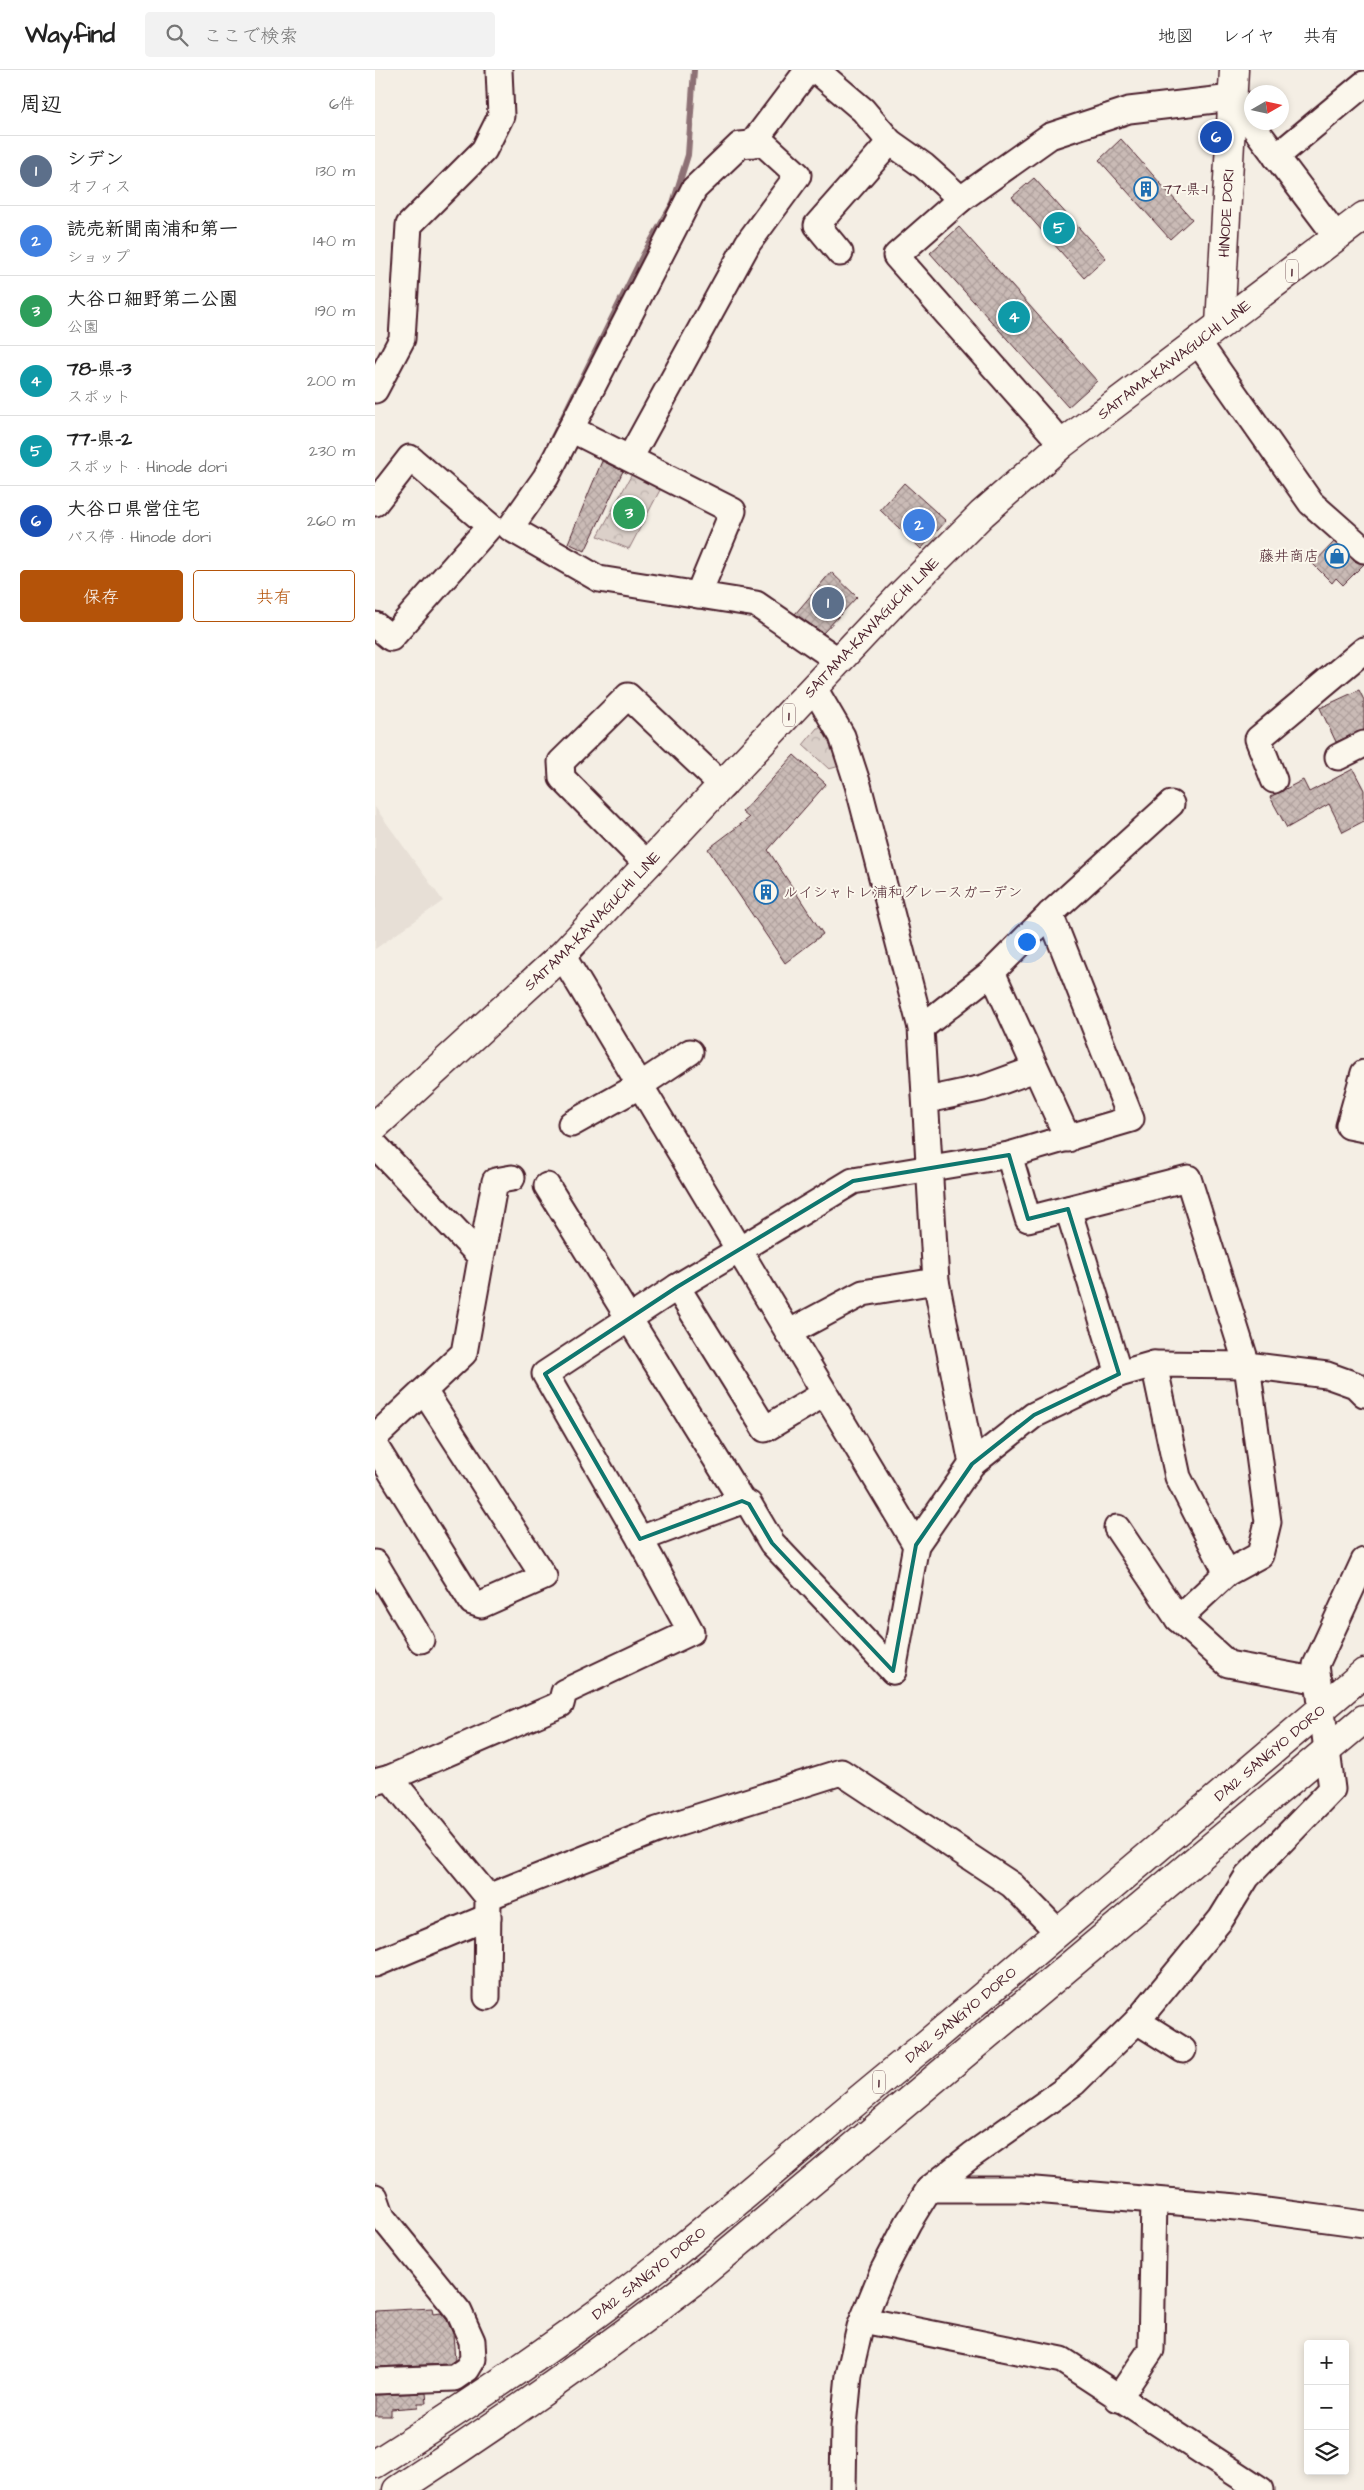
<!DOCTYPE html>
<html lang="ja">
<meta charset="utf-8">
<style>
body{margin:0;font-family:"Architects Daughter","Klee One",sans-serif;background:#f2f2f2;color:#222}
.controls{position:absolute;right:15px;bottom:15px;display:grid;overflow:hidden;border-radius:5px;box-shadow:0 2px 8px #0003}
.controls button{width:45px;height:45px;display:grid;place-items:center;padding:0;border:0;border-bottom:1px solid #e0e0e0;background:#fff;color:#222;font:25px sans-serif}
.compass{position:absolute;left:869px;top:15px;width:45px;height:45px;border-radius:50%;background:#fff;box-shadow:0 2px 8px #0003;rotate:81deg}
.you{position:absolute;left:651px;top:871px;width:18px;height:18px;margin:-12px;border:4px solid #fff;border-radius:50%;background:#1a73e8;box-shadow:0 0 0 8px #1a73e833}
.badge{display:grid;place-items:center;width:32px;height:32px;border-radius:50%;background:#b45309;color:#fff;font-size:16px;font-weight:700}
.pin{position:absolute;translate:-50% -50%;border:2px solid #fff;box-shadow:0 1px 5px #0006}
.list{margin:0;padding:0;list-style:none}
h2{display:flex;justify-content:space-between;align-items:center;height:65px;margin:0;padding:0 20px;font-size:21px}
h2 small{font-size:16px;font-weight:400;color:#767676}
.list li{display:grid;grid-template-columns:32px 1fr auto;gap:15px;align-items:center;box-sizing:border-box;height:70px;padding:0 20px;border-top:1px solid #e0e0e0}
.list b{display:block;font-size:19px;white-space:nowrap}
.list p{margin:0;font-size:16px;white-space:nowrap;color:#767676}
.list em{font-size:16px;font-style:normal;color:#767676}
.actions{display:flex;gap:10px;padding:15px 20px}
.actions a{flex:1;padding:11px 0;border:1px solid #b45309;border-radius:5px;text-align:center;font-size:18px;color:#b45309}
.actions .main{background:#b45309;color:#fff}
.icon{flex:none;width:28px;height:28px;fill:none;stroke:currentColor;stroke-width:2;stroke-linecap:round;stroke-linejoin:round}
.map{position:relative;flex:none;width:989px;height:2420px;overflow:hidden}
header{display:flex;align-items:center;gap:30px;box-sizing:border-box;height:70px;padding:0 25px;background:#fff;border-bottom:1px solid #e0e0e0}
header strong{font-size:24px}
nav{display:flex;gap:28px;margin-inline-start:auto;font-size:18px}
.search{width:350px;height:45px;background:#f2f2f2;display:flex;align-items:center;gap:12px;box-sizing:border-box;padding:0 18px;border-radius:5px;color:#767676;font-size:19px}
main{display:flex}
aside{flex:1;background:#fff}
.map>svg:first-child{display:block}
.built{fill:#e7dfd6}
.park{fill:url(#park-crowns);stroke:#92787a}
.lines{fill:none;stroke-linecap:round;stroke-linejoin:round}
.stream{stroke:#8d7174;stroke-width:6}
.building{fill:url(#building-cross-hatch);stroke:#4a1f2b}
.minor-casing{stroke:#4a1f2b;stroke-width:29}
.tertiary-casing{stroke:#4a1f2b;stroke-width:31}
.primary-casing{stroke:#4a1f2b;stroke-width:31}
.minor{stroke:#fbf7ec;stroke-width:25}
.tertiary{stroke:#fbf7ec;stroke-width:28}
.primary{stroke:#fbf7ec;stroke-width:28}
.marked{fill:none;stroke:#0f766e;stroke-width:4;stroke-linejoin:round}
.labels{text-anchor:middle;stroke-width:4;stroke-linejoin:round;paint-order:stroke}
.shield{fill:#fbf7ec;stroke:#7f6065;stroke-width:1}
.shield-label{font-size:14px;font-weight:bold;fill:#4a1f2b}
.poi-label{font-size:15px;fill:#4a1f2b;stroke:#fbf7ec;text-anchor:start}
.street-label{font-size:15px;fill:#4a1f2b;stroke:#fbf7ec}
</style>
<header>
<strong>Wayfind</strong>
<div class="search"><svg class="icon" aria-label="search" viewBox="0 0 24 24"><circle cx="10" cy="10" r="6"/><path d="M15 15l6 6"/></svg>ここで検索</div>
<nav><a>地図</a><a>レイヤ</a><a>共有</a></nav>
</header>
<main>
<aside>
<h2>周辺<small>6件</small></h2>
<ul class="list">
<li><span class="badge" style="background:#5c6f8a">1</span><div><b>シデン</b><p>オフィス</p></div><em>130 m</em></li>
<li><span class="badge" style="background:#3f7fe0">2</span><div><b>読売新聞南浦和第一</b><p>ショップ</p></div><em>140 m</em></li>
<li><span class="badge" style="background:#2e9e5b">3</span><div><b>大谷口細野第二公園</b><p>公園</p></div><em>190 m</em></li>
<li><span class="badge" style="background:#0f9aa8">4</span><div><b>78-県-3</b><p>スポット</p></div><em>200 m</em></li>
<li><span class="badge" style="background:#0f9aa8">5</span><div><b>77-県-2</b><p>スポット · Hinode dori</p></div><em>230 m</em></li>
<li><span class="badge" style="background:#1a4fb4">6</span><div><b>大谷口県営住宅</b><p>バス停 · Hinode dori</p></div><em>260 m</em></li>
</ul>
<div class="actions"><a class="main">保存</a><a>共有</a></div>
</aside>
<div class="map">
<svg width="989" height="2420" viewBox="0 0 989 2420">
<defs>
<pattern id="park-crowns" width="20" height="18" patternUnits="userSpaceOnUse" patternTransform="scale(1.25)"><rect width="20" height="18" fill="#dbd0c9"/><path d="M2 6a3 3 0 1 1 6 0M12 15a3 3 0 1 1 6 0" fill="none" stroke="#bdb2ad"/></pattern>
<pattern id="building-cross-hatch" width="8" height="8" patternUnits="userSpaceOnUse" patternTransform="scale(1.25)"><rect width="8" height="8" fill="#cabbb6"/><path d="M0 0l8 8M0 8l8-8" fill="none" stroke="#afa09d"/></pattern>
</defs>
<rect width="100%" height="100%" fill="#f4eee4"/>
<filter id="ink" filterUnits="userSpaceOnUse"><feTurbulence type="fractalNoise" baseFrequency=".02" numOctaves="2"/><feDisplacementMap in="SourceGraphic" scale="10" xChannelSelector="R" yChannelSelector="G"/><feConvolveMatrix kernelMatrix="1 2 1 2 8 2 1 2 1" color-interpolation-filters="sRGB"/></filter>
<g filter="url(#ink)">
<polygon class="built" points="0,737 68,831 0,879"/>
<g class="park">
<polygon points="257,404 285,420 254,479 223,466"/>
<polygon points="451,657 465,696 454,699 428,675 442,658"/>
</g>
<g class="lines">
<polyline class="stream" points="177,369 268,185 298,133 313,85 319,0"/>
</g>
<g class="building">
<polygon points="746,69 817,149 795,169 724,90"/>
<polygon points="659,108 731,188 709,208 637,127"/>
<polygon points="584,157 722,311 693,337 555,183"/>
<polygon points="227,391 248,401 210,481 193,473"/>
<polygon points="529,413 571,451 546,479 505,440"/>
<polygon points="959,472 979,491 989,494 968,515 961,508 957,513 938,494"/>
<polygon points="456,502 482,527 448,563 420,544"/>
<polygon points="984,620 989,630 989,660 961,672 945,638"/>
<polygon points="419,685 451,714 393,780 448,864 410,893 333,779 374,748 367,742"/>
<polygon points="978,699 989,720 989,751 968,762 954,734 912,758 895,727 928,710 934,722"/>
<polygon points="57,2238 58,2244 66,2243 72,2250 78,2264 80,2290 74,2294 0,2297 0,2241"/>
<polygon points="51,2323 52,2333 43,2333 43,2337 16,2339 16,2346 0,2346 0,2325"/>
</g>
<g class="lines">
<g class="minor-casing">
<g id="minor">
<polyline points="441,0 488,40 515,72"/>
<polyline points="377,74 433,0"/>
<polyline points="901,87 989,14"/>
<polyline points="465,183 442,155 515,72 549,96 586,129"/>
<polyline points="823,272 936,433 989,480"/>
<polyline points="0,320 27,269 34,155 109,80 126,46 124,0"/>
<polyline points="196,359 358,441 323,525"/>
<polyline points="687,374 521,186 586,129 675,66 754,40 857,28 962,167"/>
<polyline points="255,388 373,173 423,105 388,73 365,75 319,119 171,407 135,458 224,509 381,534 464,591"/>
<polyline points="0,433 35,388 115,456 16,568 0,555"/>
<polyline points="439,618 467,666 483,715 546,958 561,1211 597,1394"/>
<polyline points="963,687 989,674"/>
<polyline points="899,710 883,669 989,580"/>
<polyline points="273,795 187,708 186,692 253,626 348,716"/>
<polyline points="187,885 364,1180 302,1217 170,1304 265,1469"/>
<polyline points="617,902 693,1069"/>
<polyline points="546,958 617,902 675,844 796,734"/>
<polyline points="989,1003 974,1056 989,1059"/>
<polyline points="552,1030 608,1018 660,999"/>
<polyline points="196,1054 264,1016 315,982"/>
<polyline points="0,1075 106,1187"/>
<polyline points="634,1085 653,1149 813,1108 872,1295 893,1452 885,1485 852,1503 803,1549"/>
<polyline points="172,1116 367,1431"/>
<polyline points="693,1139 744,1304"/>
<polyline points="302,1217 390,1359 449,1324"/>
<polyline points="413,1263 488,1223 561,1211"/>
<polyline points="779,1294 803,1407 852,1503"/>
<polyline points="0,1367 89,1283 120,1111 137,1108"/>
<polyline points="0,1376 97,1532 106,1535 169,1507 49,1321"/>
<polyline points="742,1458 803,1549 853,1594 944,1611"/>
<polyline points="541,1475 364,1180 478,1111 634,1085 756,1049 675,844"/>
<polyline points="0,1493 46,1570"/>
<polyline points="518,1601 541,1475 597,1394 659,1345 744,1304 779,1294 872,1295 952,1305 980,1315 989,1324"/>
<polyline points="15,1708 113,1827 112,1927"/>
<polyline points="0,1712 15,1708 186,1634 189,1622 316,1562 265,1469 367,1431 374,1434 397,1473 518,1601"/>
<polyline points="113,1827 282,1760 466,1702 637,1815 683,1862"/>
<polyline points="0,1894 113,1847"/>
<polyline points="808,1980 762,1951 846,1849 872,1807 957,1719 941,1595 989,1491"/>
<polyline points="554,2119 648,2119 862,2137 989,2154"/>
<polyline points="0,2127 7,2147 84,2242 97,2271 98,2289 92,2299 79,2308 0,2311"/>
<polyline points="488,2250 687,2290 886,2420"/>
<polyline points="743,2329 776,2280 779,2130"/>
<polyline points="468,2420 469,2356 474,2305 485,2257 508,2201 533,2153 554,2119 597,2085 699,2013 762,1951"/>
</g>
</g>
<g class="tertiary-casing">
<g id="tertiary">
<path id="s1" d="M 845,255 L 859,0"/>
</g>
</g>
<g class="primary-casing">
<g id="primary">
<path id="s2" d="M 0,1056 L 187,885 L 522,529 L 607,444 L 687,374 L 989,146"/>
<path id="s3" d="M 0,2394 C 103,2329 204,2261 299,2184 C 383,2116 464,2044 548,1977 L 989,1603"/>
<path d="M 22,2420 C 123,2355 221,2286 316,2213 L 989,1649"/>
</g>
</g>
<use href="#minor" class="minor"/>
<use href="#tertiary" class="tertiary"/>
<use href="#primary" class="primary"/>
</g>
</g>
<path class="marked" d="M 634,1085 L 653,1149 L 693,1139 L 744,1304 L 659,1345 L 597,1394 L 541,1475 L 518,1601 L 397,1473 L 374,1434 L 367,1431 L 265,1469 L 170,1304 L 302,1217 L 478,1111 Z"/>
<defs>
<g id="building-ring" transform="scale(1.25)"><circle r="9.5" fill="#fbf7ec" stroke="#1f6fb2" stroke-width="1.5"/><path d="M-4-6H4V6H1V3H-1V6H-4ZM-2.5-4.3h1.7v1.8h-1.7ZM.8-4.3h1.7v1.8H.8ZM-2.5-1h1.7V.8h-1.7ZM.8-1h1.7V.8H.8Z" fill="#1f6fb2"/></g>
<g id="shop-ring" transform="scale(1.25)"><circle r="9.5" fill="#fbf7ec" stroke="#1f6fb2" stroke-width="1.5"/><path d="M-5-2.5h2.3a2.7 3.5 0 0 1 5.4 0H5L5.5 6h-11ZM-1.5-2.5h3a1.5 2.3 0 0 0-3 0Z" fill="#1f6fb2"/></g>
</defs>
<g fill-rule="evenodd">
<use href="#building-ring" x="771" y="119"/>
<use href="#shop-ring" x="962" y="486"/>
<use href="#building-ring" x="391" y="822"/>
</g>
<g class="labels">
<g class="shield">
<rect x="911" y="189.5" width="12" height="23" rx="4"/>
<rect x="408" y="633.5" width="12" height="23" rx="4"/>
<rect x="498" y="2000.5" width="12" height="23" rx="4"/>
</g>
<g class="shield-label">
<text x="917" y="206">1</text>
<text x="414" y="650">1</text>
<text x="504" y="2017">1</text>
</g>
<g class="poi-label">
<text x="788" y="124">77-県-1</text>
<text x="944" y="491" text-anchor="end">藤井商店</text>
<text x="408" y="827">ルイシャトレ浦和グレースガーデン</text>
</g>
<g class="street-label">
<text dy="5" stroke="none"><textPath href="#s1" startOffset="112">HINODE DORI</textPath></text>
<text dy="5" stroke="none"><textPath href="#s2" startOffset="1109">SAITAMA-KAWAGUCHI LINE</textPath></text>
<text dy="5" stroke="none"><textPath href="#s2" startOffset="704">SAITAMA-KAWAGUCHI LINE</textPath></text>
<text dy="5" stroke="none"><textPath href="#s2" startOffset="299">SAITAMA-KAWAGUCHI LINE</textPath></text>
<text dy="5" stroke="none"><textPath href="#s3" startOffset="1144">DAI2 SANGYO DORO</textPath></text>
<text dy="5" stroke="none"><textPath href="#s3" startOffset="739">DAI2 SANGYO DORO</textPath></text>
<text dy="5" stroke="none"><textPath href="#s3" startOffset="334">DAI2 SANGYO DORO</textPath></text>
</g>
</g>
</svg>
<div class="controls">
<button>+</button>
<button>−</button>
<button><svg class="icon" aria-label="layers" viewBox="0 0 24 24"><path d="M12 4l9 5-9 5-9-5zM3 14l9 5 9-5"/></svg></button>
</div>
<svg class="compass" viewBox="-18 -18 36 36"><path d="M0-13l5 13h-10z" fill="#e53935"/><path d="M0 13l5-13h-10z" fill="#767676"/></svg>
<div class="you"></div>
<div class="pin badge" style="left:453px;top:533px;background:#5c6f8a">1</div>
<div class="pin badge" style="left:544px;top:455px;background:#3f7fe0">2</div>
<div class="pin badge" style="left:254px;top:443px;background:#2e9e5b">3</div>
<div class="pin badge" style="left:639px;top:247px;background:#0f9aa8">4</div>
<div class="pin badge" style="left:684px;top:158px;background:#0f9aa8">5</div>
<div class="pin badge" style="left:841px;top:67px;background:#1a4fb4">6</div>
</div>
</main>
